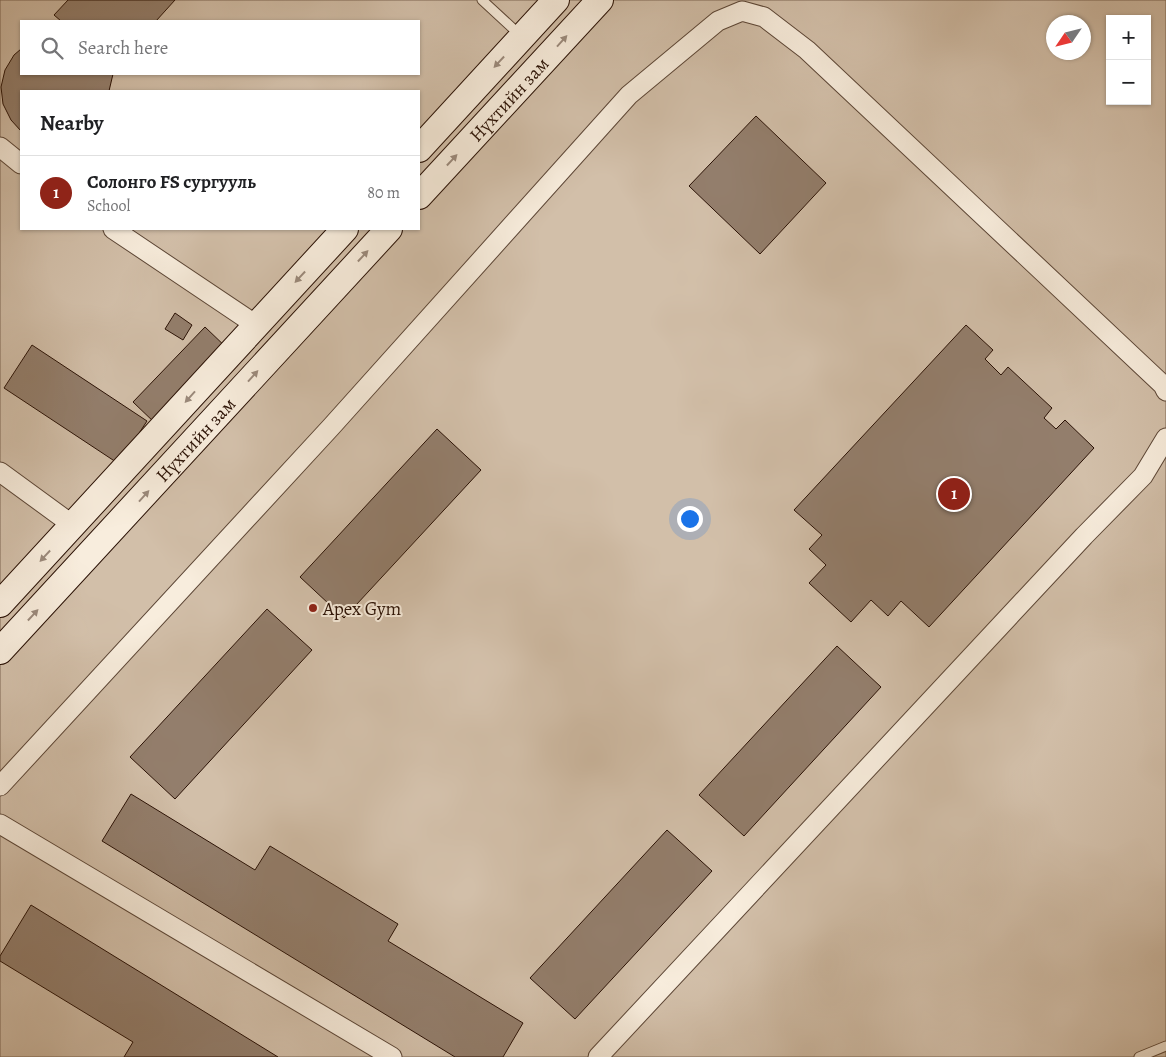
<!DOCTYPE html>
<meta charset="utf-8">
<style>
body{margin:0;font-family:Alegreya,serif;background:#f2f2f2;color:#202124}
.controls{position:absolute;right:15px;top:15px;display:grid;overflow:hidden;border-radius:0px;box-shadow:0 1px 4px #0004}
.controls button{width:45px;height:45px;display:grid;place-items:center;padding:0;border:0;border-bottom:1px solid #e0e0e0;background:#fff;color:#202124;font:25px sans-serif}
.compass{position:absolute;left:1046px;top:15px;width:45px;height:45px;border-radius:50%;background:#fff;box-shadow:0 1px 4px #0004;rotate:235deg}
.you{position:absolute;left:689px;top:518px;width:18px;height:18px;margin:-12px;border:4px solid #fff;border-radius:50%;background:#1a73e8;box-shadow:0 0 0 8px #1a73e833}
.badge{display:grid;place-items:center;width:32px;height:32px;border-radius:50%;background:#8f2418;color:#fff;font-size:16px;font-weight:700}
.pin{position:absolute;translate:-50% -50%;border:2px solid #fff;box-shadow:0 1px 5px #0006}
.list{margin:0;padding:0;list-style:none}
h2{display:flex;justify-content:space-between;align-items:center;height:65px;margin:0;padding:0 20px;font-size:21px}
h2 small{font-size:16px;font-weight:400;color:#757577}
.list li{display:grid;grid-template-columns:32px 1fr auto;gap:15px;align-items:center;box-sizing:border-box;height:75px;padding:0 20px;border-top:1px solid #e0e0e0}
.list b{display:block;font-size:19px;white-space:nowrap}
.list p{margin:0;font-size:16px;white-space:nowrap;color:#757577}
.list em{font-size:16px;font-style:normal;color:#757577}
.icon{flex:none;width:28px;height:28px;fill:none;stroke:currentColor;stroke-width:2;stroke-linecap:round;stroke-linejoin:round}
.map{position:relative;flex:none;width:1166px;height:1057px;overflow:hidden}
.search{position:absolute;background:#fff;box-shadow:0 1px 4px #0004;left:20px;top:20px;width:400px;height:55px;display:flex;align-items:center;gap:12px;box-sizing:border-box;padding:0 18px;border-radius:0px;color:#757577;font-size:19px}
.panel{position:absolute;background:#fff;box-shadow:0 1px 4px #0004;left:20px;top:90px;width:400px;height:140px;border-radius:0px}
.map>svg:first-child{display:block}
.green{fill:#d2bfa9;stroke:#7e6857;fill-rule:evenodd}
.building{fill:#937e6c;stroke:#2a1105}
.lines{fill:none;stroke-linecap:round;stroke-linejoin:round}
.service-casing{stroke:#5c4636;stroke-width:11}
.minor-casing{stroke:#5c4636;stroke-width:21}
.secondary-casing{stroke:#2a1105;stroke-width:28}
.service{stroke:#f8eddd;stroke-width:9}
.minor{stroke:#f8eddd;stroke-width:19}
.secondary{stroke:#f8eddd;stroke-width:26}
.oneway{fill:#9b8a7c}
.poi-dot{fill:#8f2418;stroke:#f8eddd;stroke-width:2}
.labels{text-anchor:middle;stroke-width:4;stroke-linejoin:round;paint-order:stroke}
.street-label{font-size:19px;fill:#2a1105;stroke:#f8eddd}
.poi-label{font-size:19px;fill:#2a1105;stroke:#f8eddd;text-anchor:start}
</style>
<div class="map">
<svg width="1166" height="1057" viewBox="0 0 1166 1057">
<rect width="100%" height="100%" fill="#f4e3cb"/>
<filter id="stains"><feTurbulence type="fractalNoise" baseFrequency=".004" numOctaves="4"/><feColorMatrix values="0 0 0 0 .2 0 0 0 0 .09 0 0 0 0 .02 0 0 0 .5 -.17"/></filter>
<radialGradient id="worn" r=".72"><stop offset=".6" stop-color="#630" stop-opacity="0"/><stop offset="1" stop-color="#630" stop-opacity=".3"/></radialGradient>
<path class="green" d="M 0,0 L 1166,0 L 1166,1057 L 0,1057 ZM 1110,19 L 1147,19 L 1147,101 L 1110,101 ZM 21,21 L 419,21 L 419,74 L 21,74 ZM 1054,22 L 1084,22 L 1084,52 L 1054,52 ZM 21,91 L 419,91 L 419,229 L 21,229 Z"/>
<g class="building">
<polygon points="68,0 175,0 156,21 61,21 54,15"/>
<polygon points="21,49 21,74 113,74 109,91 21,91 21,131 11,120 3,104 1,87 5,70 14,55"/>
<polygon points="756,116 826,183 760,254 689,186"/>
<polygon points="175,313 192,325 183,340 165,329"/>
<polygon points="966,325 993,350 985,359 1001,375 1008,367 1052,408 1044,418 1056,429 1065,420 1094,448 929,627 901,601 888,616 871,600 851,622 809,583 826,565 809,549 822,535 794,510"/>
<polygon points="205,327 229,350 156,424 133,402"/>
<polygon points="32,345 147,421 119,464 4,388"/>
<polygon points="437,429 481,470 344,618 300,577"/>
<polygon points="267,609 312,650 175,799 130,757"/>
<polygon points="837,646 881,687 744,836 699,795"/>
<polygon points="131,794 255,870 270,846 398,924 388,941 523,1023 503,1057 455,1057 102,841"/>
<polygon points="667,830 712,871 575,1019 530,978"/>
<polygon points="31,905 278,1057 124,1057 133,1042 0,961 0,956"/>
</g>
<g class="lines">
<g class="service-casing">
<g id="service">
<polyline points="482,0 520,35"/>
<polyline points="1139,1057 1166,1046"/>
</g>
</g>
<g class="minor-casing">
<g id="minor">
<polyline points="0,147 21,164"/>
<polyline points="113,229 256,325"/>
<polyline points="0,472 74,526"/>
<polyline points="0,786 331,427 629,95 718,21 742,11 764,17 807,50 1163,385 1166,391"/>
<polyline points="0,824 392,1057"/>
<polyline points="598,1057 1084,536 1143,476 1166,438"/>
</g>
</g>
<g class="secondary-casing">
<g id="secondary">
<polyline points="419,149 556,0"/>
<path id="s1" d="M 419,196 L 600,0"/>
<polyline points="0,604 345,229"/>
<path id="s2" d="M 0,651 L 389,229"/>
</g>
</g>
<use href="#service" class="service"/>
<use href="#minor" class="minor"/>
<use href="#secondary" class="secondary"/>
</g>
<defs><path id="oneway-solid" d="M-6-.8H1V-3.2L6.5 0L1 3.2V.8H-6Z" transform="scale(1.25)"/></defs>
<g class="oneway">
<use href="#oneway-solid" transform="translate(562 41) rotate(-48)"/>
<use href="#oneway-solid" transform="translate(499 62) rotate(133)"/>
<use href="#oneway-solid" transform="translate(452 160) rotate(-47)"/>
<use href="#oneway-solid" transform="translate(363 256) rotate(-47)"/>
<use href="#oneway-solid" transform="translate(300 277) rotate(133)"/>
<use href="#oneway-solid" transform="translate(253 376) rotate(-48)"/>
<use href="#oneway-solid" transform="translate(190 397) rotate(132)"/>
<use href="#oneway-solid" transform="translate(144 496) rotate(-48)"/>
<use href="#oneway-solid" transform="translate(45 556) rotate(133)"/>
<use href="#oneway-solid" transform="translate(33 615) rotate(-47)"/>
</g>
<circle class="poi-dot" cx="313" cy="608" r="5"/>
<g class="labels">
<g class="street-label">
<text dy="7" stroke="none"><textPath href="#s1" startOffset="132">Нүхтийн зам</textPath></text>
<text dy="7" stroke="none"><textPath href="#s2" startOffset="288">Нүхтийн зам</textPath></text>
</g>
<g class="poi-label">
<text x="323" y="615">Apex Gym</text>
</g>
</g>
<rect width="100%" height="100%" filter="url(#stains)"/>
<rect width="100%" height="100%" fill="url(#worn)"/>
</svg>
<div class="controls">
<button>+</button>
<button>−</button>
</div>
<svg class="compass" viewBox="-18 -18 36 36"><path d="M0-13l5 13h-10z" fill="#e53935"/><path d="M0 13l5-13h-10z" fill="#757577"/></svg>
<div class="you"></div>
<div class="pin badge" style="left:954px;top:494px">1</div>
<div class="search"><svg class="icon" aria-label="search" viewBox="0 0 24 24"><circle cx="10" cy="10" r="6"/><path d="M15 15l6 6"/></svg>Search here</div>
<section class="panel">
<h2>Nearby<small></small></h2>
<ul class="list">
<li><span class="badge">1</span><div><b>Солонго FS сургууль</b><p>School</p></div><em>80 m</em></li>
</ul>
</section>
</div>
